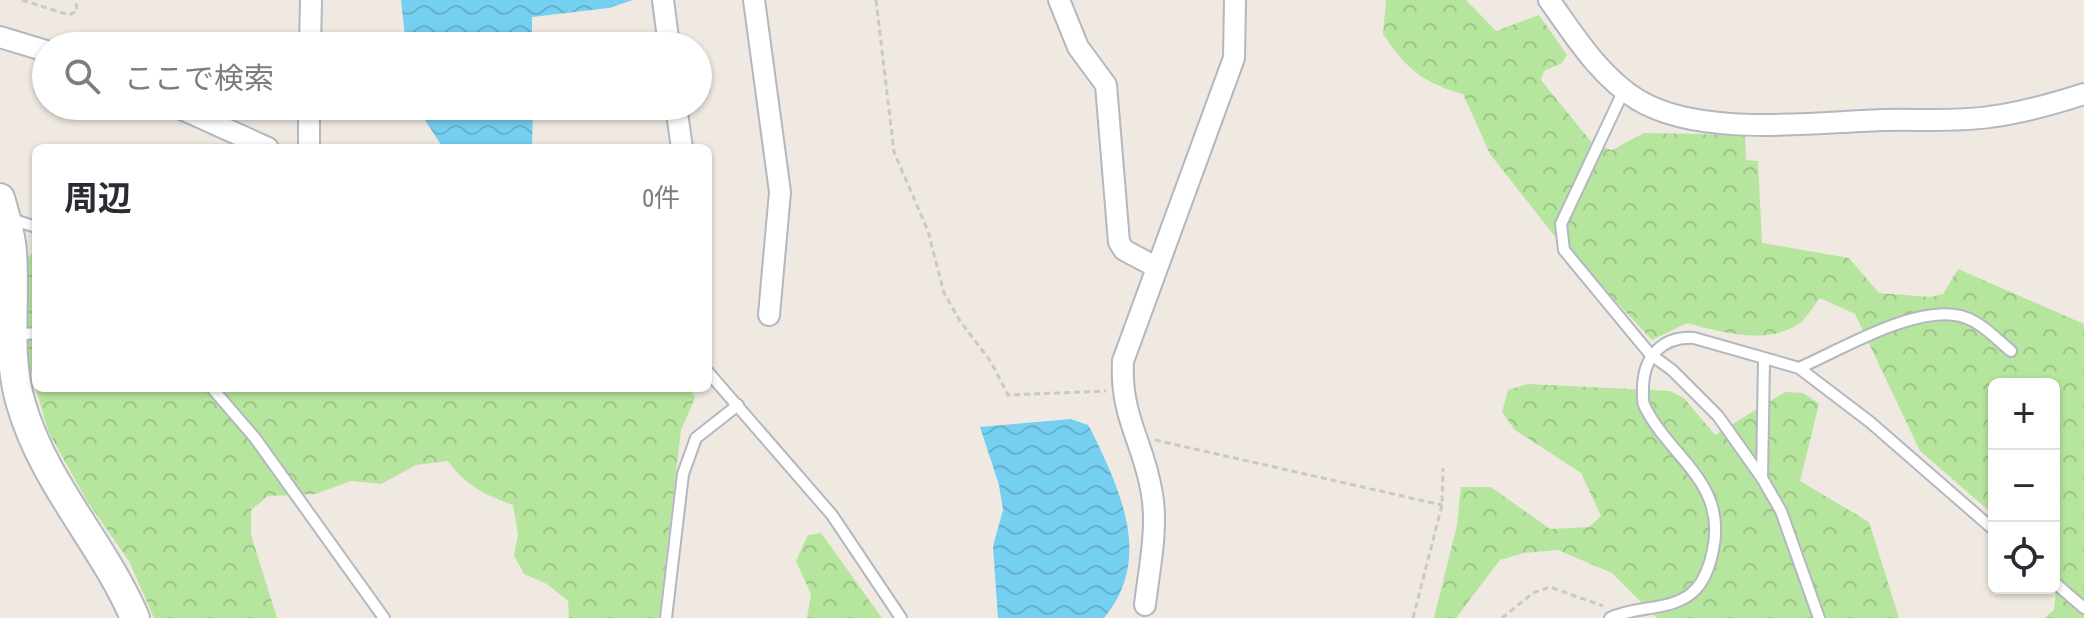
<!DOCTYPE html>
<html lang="ja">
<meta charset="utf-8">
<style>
body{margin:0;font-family:"Archivo Narrow","Noto Sans JP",sans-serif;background:#f2f2f3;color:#2b2b33}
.controls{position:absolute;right:24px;bottom:24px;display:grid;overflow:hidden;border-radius:12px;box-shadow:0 2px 6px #0004}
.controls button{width:72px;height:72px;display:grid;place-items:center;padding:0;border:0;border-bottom:2px solid #e1e1e2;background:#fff;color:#2b2b33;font:40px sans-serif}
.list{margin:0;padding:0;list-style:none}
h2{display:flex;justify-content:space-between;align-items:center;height:104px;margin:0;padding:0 32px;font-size:34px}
h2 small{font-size:26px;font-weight:400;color:#7c7c81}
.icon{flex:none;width:44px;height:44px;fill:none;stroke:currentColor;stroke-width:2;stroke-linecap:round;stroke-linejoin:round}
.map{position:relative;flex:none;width:2084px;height:618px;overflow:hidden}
.search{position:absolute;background:#fff;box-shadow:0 2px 6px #0004;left:32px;top:32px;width:680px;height:88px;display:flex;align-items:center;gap:20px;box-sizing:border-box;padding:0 28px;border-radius:44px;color:#7c7c81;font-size:30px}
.panel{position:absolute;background:#fff;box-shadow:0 2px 6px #0004;left:32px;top:144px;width:680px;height:248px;border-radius:12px}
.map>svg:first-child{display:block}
.forest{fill:url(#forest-crowns)}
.water{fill:url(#water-waves)}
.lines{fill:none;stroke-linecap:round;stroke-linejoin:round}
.lane-casing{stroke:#b4b7c1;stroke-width:14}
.street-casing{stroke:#b4b7c1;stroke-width:24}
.secondary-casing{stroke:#b4b7c1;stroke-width:32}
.path{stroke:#c9c9c9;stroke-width:3;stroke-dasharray:6 4;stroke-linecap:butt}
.lane{stroke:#fff;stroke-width:10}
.street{stroke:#fff;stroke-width:20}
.secondary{stroke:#fff;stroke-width:28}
</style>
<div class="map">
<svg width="2084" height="618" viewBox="0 0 2084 618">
<defs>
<pattern id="forest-crowns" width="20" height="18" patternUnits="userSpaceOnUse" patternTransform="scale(2)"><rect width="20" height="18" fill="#b6e59e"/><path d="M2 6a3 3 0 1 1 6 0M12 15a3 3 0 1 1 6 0" fill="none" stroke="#9dc588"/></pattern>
<pattern id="water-waves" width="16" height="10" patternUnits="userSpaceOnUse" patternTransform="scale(2)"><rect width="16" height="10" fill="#75cff0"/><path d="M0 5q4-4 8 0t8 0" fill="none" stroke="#66b2ce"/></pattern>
</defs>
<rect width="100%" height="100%" fill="#efe9e1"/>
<g class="forest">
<path d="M 1386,0 L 1466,0 L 1496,31 L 1539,15 L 1567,55 L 1562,63 L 1544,71 L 1541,80 L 1593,144 L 1612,150 L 1644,133 L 1745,135 L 1746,160 L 1758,161 L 1762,243 L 1849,258 L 1879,293 L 1930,297 L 1943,294 L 1958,269 L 2084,324 L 2084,618 L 2044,618 L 2054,610 L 2058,571 L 2054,567 L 2054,384 L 1994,384 L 1994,515 L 1920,451 L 1855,314 L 1820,298 C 1814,305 1807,317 1800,323 C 1768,346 1720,332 1687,323 L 1652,340 L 1553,234 L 1490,154 L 1463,94 C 1421,82 1407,69 1383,34 Z"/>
<path d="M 36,248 L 36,388 L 690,388 L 695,398 L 681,430 L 659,618 L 569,618 L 568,601 L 547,584 L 524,574 L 514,556 L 518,534 L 513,505 C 486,496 464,484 448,461 L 416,465 L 381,484 L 351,481 L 315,494 L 268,496 L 251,510 L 251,535 L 277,618 L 154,618 L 129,561 L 87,501 L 48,431 L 29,364 L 23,264 Z"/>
<polygon points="1528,384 1670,391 1684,398 1715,435 1785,392 1803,393 1819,404 1800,481 1869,522 1899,618 1657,618 1612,573 1558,550 1524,553 1500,560 1456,618 1434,618 1457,525 1461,487 1491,487 1550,529 1589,527 1601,516 1581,473 1515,430 1502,412 1508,390"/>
<polygon points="821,533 882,618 807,618 811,594 796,561 808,535"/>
</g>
<g class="water">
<polygon points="401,0 633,0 609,8 532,17 532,46 406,46"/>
<polygon points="416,106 533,106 532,144 526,148 443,148"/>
<path d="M 1071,419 L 1088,425 L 1092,432 C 1121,492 1153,559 1104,618 L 998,618 L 993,546 L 1003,510 L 999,485 L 980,427 Z"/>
</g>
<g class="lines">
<g class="lane-casing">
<g id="lane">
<polyline points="1624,90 1561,224 1564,250 1650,354 1672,370 1718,416 1762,478 1781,511 1819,618"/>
<polyline points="11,219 36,227"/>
<polyline points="14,335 36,333"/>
<path d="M 1799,368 C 1840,350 1910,308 1955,315 C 1978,318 1994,337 2011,351"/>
<polyline points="708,372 832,515 901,618"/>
<polyline points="212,388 255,438 384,618"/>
<polyline points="1762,478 1764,361"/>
<polyline points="2054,582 2084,608"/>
<polyline points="666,618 683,474 696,438 738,405"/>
<path d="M 1610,618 C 1636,605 1675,612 1696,589 C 1706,578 1710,565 1713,550 C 1727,482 1671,459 1645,407 C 1642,402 1643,395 1643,389 C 1643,357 1662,336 1694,338 L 1799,368 L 1870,422 L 1994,530"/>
</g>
</g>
<g class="street-casing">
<g id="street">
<polyline points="663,0 669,46"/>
<polyline points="754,0 780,192 769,315"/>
<polyline points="1059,0 1078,47 1106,85 1119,242 1124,250 1156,267"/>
<path d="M 1549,0 C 1574,35 1600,77 1638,100 C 1702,138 1813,122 1885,120 C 1919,119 1955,122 1989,117 C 2022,113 2053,104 2084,94"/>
<polyline points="0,37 46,51"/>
<polyline points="310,46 311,0"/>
<polyline points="175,106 268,148"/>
<polyline points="676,106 682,148"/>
<polyline points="309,148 309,106"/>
<path d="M 1145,605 C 1149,569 1158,530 1152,494 C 1144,442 1120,418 1123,361 L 1234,58 L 1235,0"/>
</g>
</g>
<g class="secondary-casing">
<path id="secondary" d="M 0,198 C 5,215 11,234 12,252 C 16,303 6,354 21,404 C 44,484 103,543 135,618"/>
</g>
<g class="path">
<polyline points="22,0 69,15 77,11 76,0"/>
<polyline points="876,0 894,152 928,231 944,293 960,321 991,362 1008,395 1106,391"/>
<polyline points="1155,440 1442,505"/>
<polyline points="1413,618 1442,505 1443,468"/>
<polyline points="1502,618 1533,593 1550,587 1603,606"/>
</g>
<use href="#lane" class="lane"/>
<use href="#street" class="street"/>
<use href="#secondary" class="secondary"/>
</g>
</svg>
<div class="controls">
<button>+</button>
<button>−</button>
<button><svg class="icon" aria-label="locate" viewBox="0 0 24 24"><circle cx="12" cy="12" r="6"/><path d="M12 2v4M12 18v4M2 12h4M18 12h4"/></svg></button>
</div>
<div class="search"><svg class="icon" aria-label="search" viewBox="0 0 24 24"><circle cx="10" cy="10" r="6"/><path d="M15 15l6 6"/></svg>ここで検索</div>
<section class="panel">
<h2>周辺<small>0件</small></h2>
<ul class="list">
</ul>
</section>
</div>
